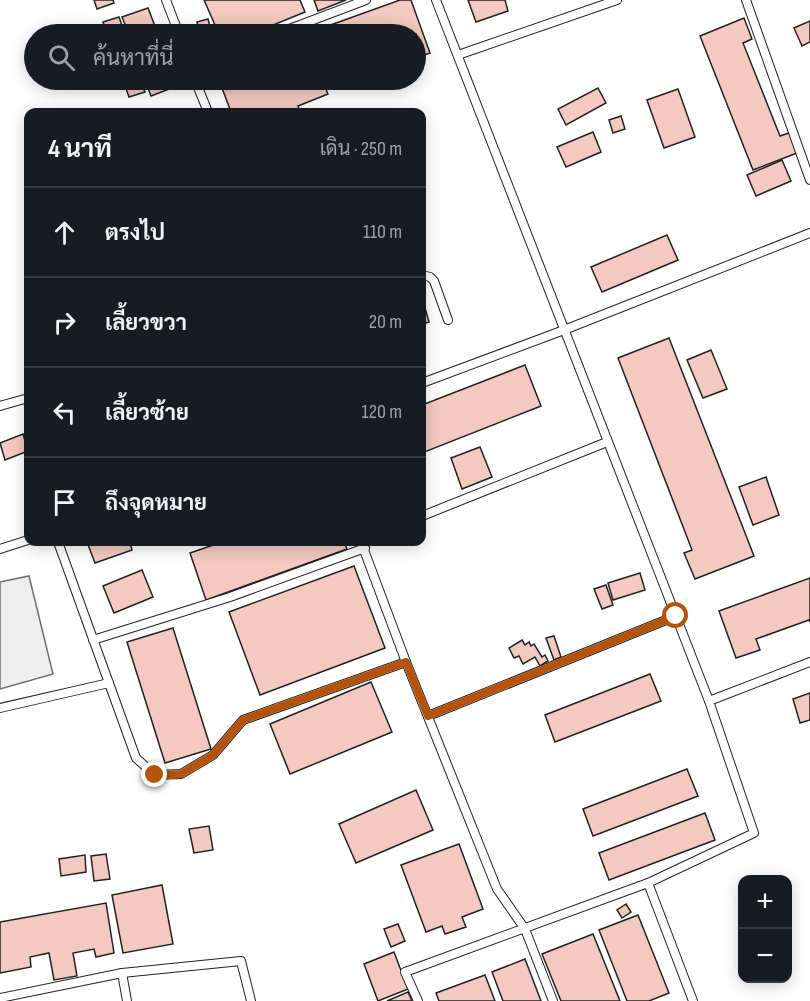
<!DOCTYPE html>
<html lang="th">
<meta charset="utf-8">
<style>
body{margin:0;font-family:"Sofia Sans Condensed",Sarabun,sans-serif;background:#20242c;color:#f1f3f6}
.controls{position:absolute;right:18px;bottom:18px;display:grid;overflow:hidden;border-radius:12px;box-shadow:0 3px 15px #0003}
.controls button{width:54px;height:54px;display:grid;place-items:center;padding:0;border:0;border-bottom:2px solid #363941;background:#171b24;color:#f1f3f6;font:30px sans-serif}
.stop{position:absolute;width:18px;height:18px;margin:-14px;border:4px solid #b45309;border-radius:50%;background:#fff}
.stop.end{background:#b45309;border-color:#fff;box-shadow:0 2px 6px #0008}
.list{margin:0;padding:0;list-style:none}
h2{display:flex;justify-content:space-between;align-items:center;height:78px;margin:0;padding:0 24px;font-size:26px}
h2 small{font-size:20px;font-weight:400;color:#9ea1a6}
.list li{display:grid;grid-template-columns:39px 1fr auto;gap:18px;align-items:center;box-sizing:border-box;height:90px;padding:0 24px;border-top:2px solid #363941}
.list b{display:block;font-size:22px;white-space:nowrap}
.list em{font-size:20px;font-style:normal;color:#9ea1a6}
.icon{flex:none;width:33px;height:33px;fill:none;stroke:currentColor;stroke-width:2;stroke-linecap:round;stroke-linejoin:round}
.map{position:relative;flex:none;width:810px;height:1001px;overflow:hidden}
.search{position:absolute;background:#171b24;box-shadow:0 3px 15px #0003;left:24px;top:24px;width:402px;height:66px;display:flex;align-items:center;gap:15px;box-sizing:border-box;padding:0 21px;border-radius:33px;color:#9ea1a6;font-size:22px}
.panel{position:absolute;background:#171b24;box-shadow:0 3px 15px #0003;left:24px;top:108px;width:402px;height:438px;border-radius:12px}
.map>svg:first-child{display:block}
.green{fill:#eee;stroke:#6f6f6f;stroke-width:1.5}
.building{fill:#f3c9c0;stroke:#222;stroke-width:1.5}
.lines{fill:none;stroke-linecap:round;stroke-linejoin:round}
.service-casing{stroke:#222;stroke-width:10}
.service{stroke:#fff;stroke-width:8}
.route{stroke:#b45309;stroke-width:8}
</style>
<div class="map">
<svg width="810" height="1001" viewBox="0 0 810 1001">
<rect width="100%" height="100%" fill="#fff"/>
<polygon class="green" points="29,576 53,674 0,689 0,582"/>
<g class="building">
<polygon points="94,0 113,0 114,3 97,9"/>
<polygon points="204,0 300,0 305,12 251,34 219,34"/>
<polygon points="314,0 346,0 318,11"/>
<polygon points="400,0 411,0 430,53 416,58 416,34 328,34 325,27"/>
<polygon points="468,0 505,0 508,11 476,22"/>
<polygon points="148,8 158,34 129,34 122,17"/>
<polygon points="119,17 125,34 107,34 103,22"/>
<polygon points="744,18 752,39 743,43 780,136 789,133 797,153 753,170 700,36"/>
<polygon points="208,19 212,34 200,34 197,22"/>
<polygon points="810,21 810,42 802,46 794,28"/>
<polygon points="123,80 140,80 145,92 129,97"/>
<polygon points="145,80 174,80 177,86 151,96"/>
<polygon points="219,80 322,80 328,94 298,106 300,112 231,112"/>
<polygon points="598,88 606,103 566,125 558,109"/>
<polygon points="678,89 695,137 664,148 647,100"/>
<polygon points="621,116 625,129 613,133 609,120"/>
<polygon points="593,132 601,152 566,167 557,147"/>
<polygon points="782,160 791,181 756,196 747,175"/>
<polygon points="667,235 678,260 602,292 591,267"/>
<polygon points="422,297 429,322 422,324"/>
<polygon points="669,338 754,556 695,579 684,553 692,550 618,358"/>
<polygon points="711,350 727,389 703,398 687,360"/>
<polygon points="525,365 541,406 422,453 422,405"/>
<polygon points="23,434 28,451 5,460 0,443"/>
<polygon points="480,447 492,477 462,489 451,458"/>
<polygon points="766,477 779,515 753,525 739,487"/>
<polygon points="87,542 130,542 132,550 95,563"/>
<polygon points="222,542 344,542 347,549 206,600 190,553"/>
<polygon points="354,566 385,648 260,695 229,612"/>
<polygon points="142,570 153,597 114,613 103,586"/>
<polygon points="640,573 645,590 613,600 608,583"/>
<polygon points="810,578 810,622 809,620 756,639 760,650 736,658 719,611"/>
<polygon points="606,585 613,605 602,609 594,589"/>
<polygon points="173,628 211,749 165,763 127,642"/>
<polygon points="554,636 561,657 554,660 546,638"/>
<polygon points="522,640 525,645 529,642 531,646 534,644 542,657 545,655 548,661 540,666 535,657 523,664 519,656 514,658 509,648"/>
<polygon points="650,674 661,701 555,742 545,715"/>
<polygon points="371,682 392,732 290,774 270,724"/>
<polygon points="810,693 810,720 800,723 793,699"/>
<polygon points="687,769 698,796 593,836 583,809"/>
<polygon points="416,790 433,830 356,863 339,824"/>
<polygon points="705,813 715,840 609,880 599,853"/>
<polygon points="209,826 213,850 194,853 189,829"/>
<polygon points="459,844 483,909 462,917 466,927 445,934 442,926 426,932 401,865"/>
<polygon points="106,854 110,879 94,881 91,856"/>
<polygon points="85,855 86,872 61,876 59,859"/>
<polygon points="162,885 173,944 123,953 112,895"/>
<polygon points="106,903 114,953 96,957 94,949 73,953 77,976 54,980 49,953 30,957 31,967 0,973 0,922"/>
<polygon points="626,904 631,912 622,918 617,910"/>
<polygon points="638,915 669,993 649,1001 627,1001 599,930"/>
<polygon points="398,924 405,941 391,947 384,929"/>
<polygon points="593,934 620,1001 561,1001 542,954"/>
<polygon points="394,952 408,989 378,1001 364,964"/>
<polygon points="525,959 541,1001 503,1001 492,972"/>
<polygon points="485,975 495,1001 439,1001 436,993"/>
<polygon points="408,992 412,1001 387,1001"/>
</g>
<g class="lines">
<g class="service-casing">
<g id="service">
<polyline points="166,0 179,34"/>
<polyline points="746,0 810,180"/>
<polyline points="276,34 366,0"/>
<polyline points="458,55 617,0"/>
<polyline points="195,80 208,112"/>
<polyline points="422,275 430,277 434,281 448,320"/>
<polyline points="422,383 564,330 810,233"/>
<polyline points="0,406 28,398"/>
<polyline points="422,516 607,442"/>
<polyline points="58,542 136,758 155,775 181,774 213,755 243,720 406,662"/>
<polyline points="361,542 406,662 497,889 525,929 553,1001"/>
<polyline points="0,549 28,540"/>
<polyline points="93,640 230,597 365,548"/>
<polyline points="709,701 810,662"/>
<polyline points="0,708 109,683"/>
<polyline points="428,716 676,616"/>
<polyline points="648,883 693,1001"/>
<polyline points="122,973 127,1001"/>
<polyline points="0,998 122,973 241,961 251,1001"/>
<polyline points="418,1001 405,972 648,883 754,833 709,701 436,0"/>
</g>
</g>
<use href="#service" class="service"/>
</g>
<g class="lines">
<polyline class="route" points="155,775 181,774 213,755 243,720 406,662 428,716 676,616"/>
</g>
</svg>
<div class="controls">
<button>+</button>
<button>−</button>
</div>
<div class="stop" style="left:676px;top:616px"></div>
<div class="stop end" style="left:155px;top:775px"></div>
<div class="search"><svg class="icon" aria-label="search" viewBox="0 0 24 24"><circle cx="10" cy="10" r="6"/><path d="M15 15l6 6"/></svg>ค้นหาที่นี่</div>
<section class="panel">
<h2>4 นาที<small>เดิน · 250 m</small></h2>
<ul class="list">
<li><svg class="icon" aria-label="ahead" viewBox="0 0 24 24"><path d="M12 20V5M6 11l6-6 6 6"/></svg><div><b>ตรงไป</b></div><em>110 m</em></li>
<li><svg class="icon" aria-label="right" viewBox="0 0 24 24"><path d="M7 20v-9h11M14 6l5 5-5 5"/></svg><div><b>เลี้ยวขวา</b></div><em>20 m</em></li>
<li><svg class="icon" aria-label="left" viewBox="0 0 24 24"><path d="M17 20v-9H6M10 6l-5 5 5 5"/></svg><div><b>เลี้ยวซ้าย</b></div><em>120 m</em></li>
<li><svg class="icon" aria-label="arrive" viewBox="0 0 24 24"><path d="M6 21V4h12l-3 4 3 4H6"/></svg><div><b>ถึงจุดหมาย</b></div></li>
</ul>
</section>
</div>
